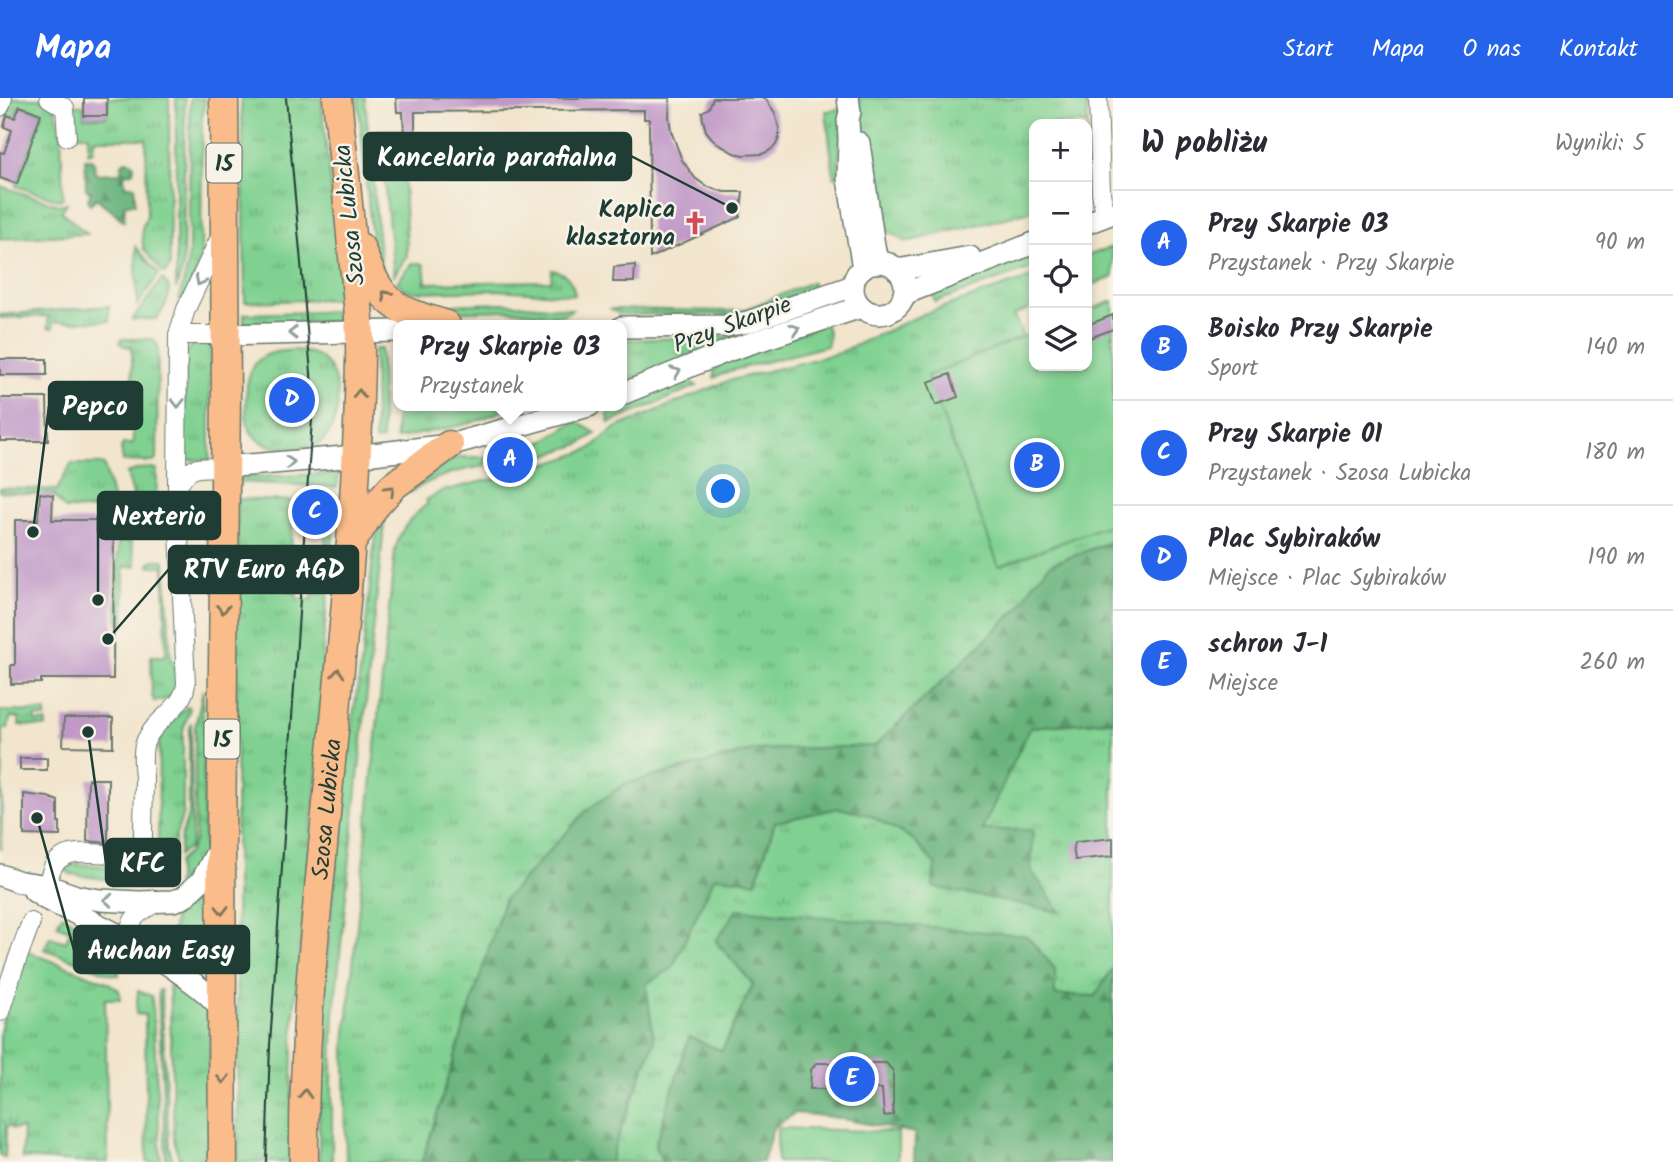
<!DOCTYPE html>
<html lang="pl">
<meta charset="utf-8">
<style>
body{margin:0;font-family:Kalam,sans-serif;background:#f7f7f7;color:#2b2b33}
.controls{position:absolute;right:21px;top:21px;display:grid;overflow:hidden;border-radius:14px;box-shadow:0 4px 10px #0003}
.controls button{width:63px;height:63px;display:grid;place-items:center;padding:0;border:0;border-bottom:2px solid #e1e1e2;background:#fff;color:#2b2b33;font:35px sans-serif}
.you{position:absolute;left:724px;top:394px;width:24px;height:24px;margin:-18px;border:5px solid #fff;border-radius:50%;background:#1a73e8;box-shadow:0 0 0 10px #1a73e833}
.badge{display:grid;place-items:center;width:46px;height:46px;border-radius:50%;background:#2563eb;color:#fff;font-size:23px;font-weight:700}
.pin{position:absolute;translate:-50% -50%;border:4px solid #fff;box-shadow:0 2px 7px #0006}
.popup{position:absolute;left:393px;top:222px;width:234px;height:91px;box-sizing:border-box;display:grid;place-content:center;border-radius:14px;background:#fff;filter:drop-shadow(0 2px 5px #0005);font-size:23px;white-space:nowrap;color:#7c7c81}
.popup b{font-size:26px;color:#2b2b33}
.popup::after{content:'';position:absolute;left:50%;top:100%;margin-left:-14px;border:14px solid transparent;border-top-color:#fff}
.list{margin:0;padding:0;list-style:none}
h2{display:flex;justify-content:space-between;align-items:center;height:91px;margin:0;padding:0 28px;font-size:30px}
h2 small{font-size:23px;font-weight:400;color:#7c7c81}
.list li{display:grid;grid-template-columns:46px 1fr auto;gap:21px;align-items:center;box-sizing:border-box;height:105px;padding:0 28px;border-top:2px solid #e1e1e2}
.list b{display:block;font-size:26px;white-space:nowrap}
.list p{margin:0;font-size:23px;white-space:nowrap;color:#7c7c81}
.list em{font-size:23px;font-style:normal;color:#7c7c81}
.icon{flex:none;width:38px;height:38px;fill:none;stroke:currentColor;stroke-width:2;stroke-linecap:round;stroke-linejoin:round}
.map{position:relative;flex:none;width:1113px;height:1064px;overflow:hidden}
header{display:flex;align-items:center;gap:42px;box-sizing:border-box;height:98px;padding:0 35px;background:#2563eb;color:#fff}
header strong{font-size:33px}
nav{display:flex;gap:38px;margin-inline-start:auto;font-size:24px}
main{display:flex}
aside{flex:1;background:#fff}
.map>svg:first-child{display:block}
.grass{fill:url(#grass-tufts);stroke:#508762;stroke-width:2}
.forest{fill:url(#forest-firs);stroke:#447858;stroke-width:2}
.park{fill:#80d191;stroke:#508762;stroke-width:2}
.building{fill:#c098c7}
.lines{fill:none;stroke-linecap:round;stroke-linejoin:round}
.minor-casing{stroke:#69786a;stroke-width:20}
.tertiary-casing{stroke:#69786a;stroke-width:24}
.primary-casing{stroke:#69786a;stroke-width:31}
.minor{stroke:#fff;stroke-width:18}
.tertiary{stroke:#fff;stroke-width:21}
.primary{stroke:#f9bc8a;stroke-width:28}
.tram{stroke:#1f3d34;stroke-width:2}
.oneway{stroke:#8f9e9a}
.oneway2{stroke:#81765b}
.labels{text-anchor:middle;stroke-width:5;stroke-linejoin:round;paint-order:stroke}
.shield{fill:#f7f3e8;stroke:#60746a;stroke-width:2}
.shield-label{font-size:23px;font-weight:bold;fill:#1f3d34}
.poi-label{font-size:24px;font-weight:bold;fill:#1f3d34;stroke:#f7f3e8;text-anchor:end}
.street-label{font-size:24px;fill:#1f3d34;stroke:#f7f3e8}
.leader{fill:none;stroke:#1f3d34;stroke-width:2.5}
.callout-dot{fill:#1f3d34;stroke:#f7f3e8;stroke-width:2.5}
.callout{fill:#1f3d34;stroke:#1f3d34;stroke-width:2.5}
.callout-label{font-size:26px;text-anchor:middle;font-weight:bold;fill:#fff}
</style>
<header>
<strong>Mapa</strong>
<nav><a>Start</a><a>Mapa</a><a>O nas</a><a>Kontakt</a></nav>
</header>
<main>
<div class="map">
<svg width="1113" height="1064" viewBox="0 0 1113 1064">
<defs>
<pattern id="grass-tufts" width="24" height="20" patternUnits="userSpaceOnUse" patternTransform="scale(1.75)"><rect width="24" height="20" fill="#80d191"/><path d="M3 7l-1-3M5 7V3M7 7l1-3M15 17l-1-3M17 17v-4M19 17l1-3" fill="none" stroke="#68ab77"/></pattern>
<pattern id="forest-firs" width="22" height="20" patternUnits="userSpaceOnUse" patternTransform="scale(1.75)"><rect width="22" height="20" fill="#68b37b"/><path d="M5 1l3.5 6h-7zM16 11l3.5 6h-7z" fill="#559366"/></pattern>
</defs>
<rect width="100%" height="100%" fill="#f7f3e8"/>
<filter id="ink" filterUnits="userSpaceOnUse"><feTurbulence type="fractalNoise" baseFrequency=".0143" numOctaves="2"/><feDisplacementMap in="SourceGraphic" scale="14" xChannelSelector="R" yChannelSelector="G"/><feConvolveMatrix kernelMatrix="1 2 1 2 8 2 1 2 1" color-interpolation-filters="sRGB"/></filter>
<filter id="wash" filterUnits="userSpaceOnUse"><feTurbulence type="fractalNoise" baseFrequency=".00686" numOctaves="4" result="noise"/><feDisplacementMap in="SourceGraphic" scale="28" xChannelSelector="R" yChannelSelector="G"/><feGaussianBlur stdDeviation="1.57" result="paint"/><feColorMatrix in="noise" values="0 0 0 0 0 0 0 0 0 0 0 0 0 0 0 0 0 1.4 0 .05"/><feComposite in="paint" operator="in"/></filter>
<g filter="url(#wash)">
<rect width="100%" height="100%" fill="#f2e5cd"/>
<g class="grass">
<polygon points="9,0 40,0 55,10 61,33 63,100 59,102 16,88 42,15 19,7 15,19 4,15"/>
<polygon points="108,0 169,0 170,168 168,172 165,175 162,174 143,150 142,131 147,117 146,41 94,41 93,53 88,55 88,37 73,37 73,7 83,7 84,19 107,19"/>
<polygon points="176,0 185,0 183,169 176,191"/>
<polygon points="190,0 205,0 202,21 201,157 198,170 183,204 179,201 187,171 189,152"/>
<polygon points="241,0 321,0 343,201 245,204 243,45"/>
<polygon points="358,0 365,0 382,179 373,152"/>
<polygon points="859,0 1086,0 1092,92 1087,102 1087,26 1034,26 1034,113 911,143 904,143 887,132 877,132"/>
<polygon points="842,11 838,77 834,79 826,13"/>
<polygon points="379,32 402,32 407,158 394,177"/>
<polygon points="0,88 59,107 67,105 61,113 87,136 0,141"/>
<polygon points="136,149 159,176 137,207"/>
<polygon points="1112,149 1113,179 1087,189 1087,158"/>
<polygon points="1034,153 1034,169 935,204 930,190"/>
<path d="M 412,165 L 420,165 L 424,167 L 426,185 L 551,183 L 552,172 C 566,174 573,183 575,197 L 496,192 L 413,194 L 403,190 L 397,184 Z"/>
<path d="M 1034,178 L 1034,209 L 1014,217 L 1023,239 L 928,279 L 999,468 L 1113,425 L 1113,443 L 1051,466 L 1033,486 L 1021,508 L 875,648 L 756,652 L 625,686 L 504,803 L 422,1064 L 346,1064 L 345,946 L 395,452 C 401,429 410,421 428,405 L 426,402 L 442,393 L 506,378 L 563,361 L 590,351 L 615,330 L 625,326 L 728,283 L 839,255 L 923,216 Z"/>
<path d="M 162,181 C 165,184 168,187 169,192 C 169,202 162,215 156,221 L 132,222 Z"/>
<polygon points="812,184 814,190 741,217 619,216 611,211 726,213 744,212"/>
<polygon points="503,205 572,211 565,216 558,218 510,212 439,214 415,208"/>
<polygon points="109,208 109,223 53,224 53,230 48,230 48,218 0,220 0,217"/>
<polygon points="344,213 345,223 244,226 244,216"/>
<path d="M 825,226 C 829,233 830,240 827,248 L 730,273 L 714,280 L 714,273 L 721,264 Z"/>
<polygon points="736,238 733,242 622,284 622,242"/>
<polygon points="121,241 153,241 158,248 157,361 153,364 123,363 121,350 123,346 133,346 132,249 124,248 120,245"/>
<polygon points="210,246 210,362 188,362 183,366 186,255 193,247"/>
<polygon points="395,249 398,249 398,308 515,308 471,325 396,341"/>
<polygon points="374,251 381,251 382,342 377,343 375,342"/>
<path d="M 296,252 C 303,253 311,254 318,258 C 345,275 343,328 319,346 C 299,353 262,354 250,332 C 245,323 246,311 246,300 C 247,286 248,271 260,261 C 270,253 284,253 296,252 Z"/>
<polygon points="686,280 697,288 609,325 608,317 611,309 622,308 622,306"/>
<polygon points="577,324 596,335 580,346 540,359 537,347 573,325"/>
<path d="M 456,359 L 488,359 L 484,368 C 458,372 433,379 411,394 L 406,395 Z"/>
<polygon points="71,366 100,366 104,367 114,408 112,412 65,411 53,397 0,394 0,390 57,392"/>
<polygon points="151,370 157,372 156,408 137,413 127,375 139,371"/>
<polygon points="339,375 337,389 238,384 237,380"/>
<polygon points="237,401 294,403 288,494 297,495 297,501 312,502 312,496 322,496 328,405 336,406 323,548 319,650 294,915 290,1064 238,1064 236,771"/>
<polygon points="386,409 334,915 332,972 332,1064 319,1064 319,1005 324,890 346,664 363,554 374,449 379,427"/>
<polygon points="118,444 131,444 136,468 124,469 124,526 119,526 117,519"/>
<path d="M 154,462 L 164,462 L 165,463 L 171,564 L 180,563 C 180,581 177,604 154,603 L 152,597 L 151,558 L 166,558 L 164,468 L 149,468 L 151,464 Z"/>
<polygon points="203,592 204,759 202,768 176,793 178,764 189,754 195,742 195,630"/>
<polygon points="187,609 190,610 183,632 183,715 175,740 173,763 162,771 158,760 159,640 165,629"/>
<polygon points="0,613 46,614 46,620 36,619 35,624 46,624 46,629 19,627 20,620 10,619 8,631 3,631 1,752"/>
<polygon points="1113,623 1113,870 1095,898 1054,897 716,843 753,886 722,953 689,939 655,1049 663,1064 610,1064 615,1047 654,945 646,886 672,870 715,778 756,784 775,724 839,710 869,717 911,740 936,766 933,789 1059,813 1031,772 981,732 1030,629"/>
<polygon points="191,624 192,741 189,750 179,757 181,739 189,715 189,633"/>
<path d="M 124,761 L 127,761 L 127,773 L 129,773 L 129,770 L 136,770 L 136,767 L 154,767 L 154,762 L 159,774 C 140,791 94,779 70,776 L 66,772 L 66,769 L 76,766 L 115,769 Z"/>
<polygon points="207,793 207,878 171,850 175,813 197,803"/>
<polygon points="62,817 117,848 119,855 119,877 111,876 44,851 50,839 66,844 70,832 57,827"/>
<polygon points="23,852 107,884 119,892 121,901 105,901 108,1064 77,1064 22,1060 23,1031 12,1031 11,1028 6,1029 5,1060 0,1057 0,935 8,894"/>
<path d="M 169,875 L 208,910 L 209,916 C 209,939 214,1046 203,1058 C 200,1062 198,1061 193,1062 L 193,1064 L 180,1064 L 174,1042 Z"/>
<polygon points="161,892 169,1048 173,1064 166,1063 158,893"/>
<polygon points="138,893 152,898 161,1064 147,1064 145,917 136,916"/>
</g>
<g class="forest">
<path d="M 85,61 L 91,61 L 94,64 L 95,76 L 121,75 L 122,66 L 125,63 L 131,64 L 134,67 L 133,74 L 124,76 L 125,88 L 135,88 L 135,106 L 125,106 L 124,123 L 96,100 L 90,107 C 86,102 89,98 91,94 L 86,91 Z"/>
<polygon points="1113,443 1113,622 1030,629 982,732 1033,732 1031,772 1060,814 933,789 935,766 911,740 869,717 839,710 775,724 756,784 715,778 672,870 646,886 654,944 615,1047 610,1064 422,1064 504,802 588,711 625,686 756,652 875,648 1021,508 1033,486 1051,466"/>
<polygon points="737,811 1027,838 1055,871 1055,897 1095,898 1113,870 1113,1064 914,1064 915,1035 832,1019 795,1015 773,1030 763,1064 663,1064 655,1049 689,939 722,953 753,886 716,843"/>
</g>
<g class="park">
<polygon points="1113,203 1113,425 999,468 927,278 1034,234 1034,268 1087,268 1087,213"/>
<polygon points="777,1030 898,1034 898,1064 777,1064"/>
</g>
<g id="blocks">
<g class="building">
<rect x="84" y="0" width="23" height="18"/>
<polygon points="396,0 670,0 669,19 671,33 682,62 695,80 706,88 724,94 743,94 740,119 650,160 649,21 644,21 644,12 415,14 415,57 405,58 403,14 397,14"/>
<polygon points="713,0 765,0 775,15 779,30 779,40 776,47 769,53 762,56 744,57 734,55 715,44 706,33 703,22 702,14 709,10"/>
<polygon points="20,8 41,16 17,86 0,80 0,54 4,55 12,32 4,29 7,17 15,20"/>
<polygon points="635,167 634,184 613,184 614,169"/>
<polygon points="1113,217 1113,231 1087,241 1087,227"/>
<rect x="0" y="261" width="47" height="16"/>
<polygon points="950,276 958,299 936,307 928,284"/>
<polygon points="0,300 47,300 48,343 0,343"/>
<polygon points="40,395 53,397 52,422 114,422 113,581 41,581 41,585 11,586 11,567 15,567 15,422 38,422"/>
<polygon points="64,620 113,620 113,649 63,648"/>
<rect x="20" y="660" width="27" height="12"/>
<polygon points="88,681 108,681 108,745 87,743"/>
<polygon points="24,696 48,699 58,703 58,724 60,724 60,738 24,737"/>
<polygon points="1113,740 1113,758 1075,762 1073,749 1076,744"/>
<polygon points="816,965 886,965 893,973 893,1017 884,1018 882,991 810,991 811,972"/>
</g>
</g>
</g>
<g filter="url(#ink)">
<use href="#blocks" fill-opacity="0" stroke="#69786a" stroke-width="2"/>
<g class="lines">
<g class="minor-casing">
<g id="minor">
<polyline points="49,0 65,10 67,39"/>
<polyline points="1098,0 1101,94 1103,107 1107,118"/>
<polyline points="0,9 3,0"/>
<polyline points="178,237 225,237"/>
<path d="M 177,390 C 190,365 199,370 224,369"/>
<path d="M 46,800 C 48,790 48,776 54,767 C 69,745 103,760 124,755 C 129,754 135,750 140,748 L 143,739 C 143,719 144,699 144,679 C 143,668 141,652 146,642 C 156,620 183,611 186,586 L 177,390 L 178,237 L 186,211 L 220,139"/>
<path d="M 128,841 C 130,818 139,814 158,804"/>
<polyline points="0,914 12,876 31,824"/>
</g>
</g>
<g class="tertiary-casing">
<g id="tertiary">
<polyline points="848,0 850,14 848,22 849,40 848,81 863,170"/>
<polyline points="859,45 873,141 877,165"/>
<polyline points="1087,125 1113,115"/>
<circle cx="879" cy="190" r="26"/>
<polyline points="897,172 970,159"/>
<polyline points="904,196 1034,145"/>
<polyline points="622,229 725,228 748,224 853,188"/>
<polyline points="225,237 398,233"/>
<polyline points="622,296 730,252 861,209"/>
<polyline points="224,369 356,358 449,347 589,308"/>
<polyline points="0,777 20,784 48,788 76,798 100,802 139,804 173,803 183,800 202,782 220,748"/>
<path d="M 34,793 L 46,801 C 95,825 144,847 187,880 C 200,890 213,899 222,913"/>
</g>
</g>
<g class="primary-casing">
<g id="primary">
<path d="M 360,149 C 368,169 376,193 394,206 C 409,217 429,221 446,227"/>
<polyline points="352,444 374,409 393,388 449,347"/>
<polyline points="223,1064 221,746 226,298 224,0"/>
<path id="s1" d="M 304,1064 C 303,965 311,868 321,770 C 336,601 357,431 360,262 C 361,224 356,187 352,149 C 348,100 342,50 337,0"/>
</g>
</g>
<use href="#minor" class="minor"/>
<use href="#tertiary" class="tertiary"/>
<use href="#primary" class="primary"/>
<polyline class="tram" points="266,1064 270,947 312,321 311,275 286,0"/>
</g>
<defs><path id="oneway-chevron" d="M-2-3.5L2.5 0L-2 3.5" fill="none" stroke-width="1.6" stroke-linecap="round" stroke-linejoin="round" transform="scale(1.75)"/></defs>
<g class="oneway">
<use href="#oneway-chevron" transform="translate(200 183) rotate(117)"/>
<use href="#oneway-chevron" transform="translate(795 231) rotate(-18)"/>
<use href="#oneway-chevron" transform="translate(293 235) rotate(179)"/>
<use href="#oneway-chevron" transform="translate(676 274) rotate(-22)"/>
<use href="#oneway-chevron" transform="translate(178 305) rotate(90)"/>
<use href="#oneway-chevron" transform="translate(290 364) rotate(-5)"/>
<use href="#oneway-chevron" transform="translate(108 802) rotate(-176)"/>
</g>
<g class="oneway2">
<use href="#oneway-chevron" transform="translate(386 197) rotate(-132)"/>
<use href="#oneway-chevron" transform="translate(359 296) rotate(-88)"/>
<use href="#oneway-chevron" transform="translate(390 392) rotate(-45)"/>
<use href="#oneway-chevron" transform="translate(223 511) rotate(91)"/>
<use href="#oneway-chevron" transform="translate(338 575) rotate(-85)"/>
<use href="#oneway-chevron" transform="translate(222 812) rotate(90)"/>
<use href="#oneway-chevron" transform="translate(223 981) rotate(90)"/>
<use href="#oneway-chevron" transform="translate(305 996) rotate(-88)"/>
</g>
</g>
<defs>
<g id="church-bare" transform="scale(1.89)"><path d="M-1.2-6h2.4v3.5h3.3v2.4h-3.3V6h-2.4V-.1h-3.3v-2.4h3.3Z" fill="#d1495b" stroke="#f7f3e8" stroke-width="2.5" paint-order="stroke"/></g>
</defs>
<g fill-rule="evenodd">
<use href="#church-bare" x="695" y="125"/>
</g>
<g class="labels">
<g class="shield">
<rect x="206.5" y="45.5" width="35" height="39" rx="5"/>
<rect x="204.5" y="621.5" width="35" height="39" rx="5"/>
</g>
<g class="shield-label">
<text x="224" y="73">15</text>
<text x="222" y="649">15</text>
</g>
<g class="poi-label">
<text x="675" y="119">Kaplica<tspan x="675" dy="28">klasztorna</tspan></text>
</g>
<g class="street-label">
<text transform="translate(349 117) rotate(-96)" y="8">Szosa Lubicka</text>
<text transform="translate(732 226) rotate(-20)" y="8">Przy Skarpie</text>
<text dy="8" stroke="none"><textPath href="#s1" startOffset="354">Szosa Lubicka</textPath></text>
</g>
</g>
<path class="leader" d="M732 110L631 58M33 434L49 308M98 502L98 418M108 541L169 471M88 634L106 765M37 720L74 852"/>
<g class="callout-dot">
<circle cx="732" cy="110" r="7"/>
<circle cx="33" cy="434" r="7"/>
<circle cx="98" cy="502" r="7"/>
<circle cx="108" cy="541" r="7"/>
<circle cx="88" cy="634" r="7"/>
<circle cx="37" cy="720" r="7"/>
</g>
<g class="callout">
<rect x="364" y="35" width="267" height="47" rx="7"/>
<rect x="49" y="284" width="93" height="47" rx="7"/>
<rect x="98" y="394" width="122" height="47" rx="7"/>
<rect x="169" y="448" width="189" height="47" rx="7"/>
<rect x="106" y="741" width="74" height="47" rx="7"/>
<rect x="74" y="828" width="175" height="47" rx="7"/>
</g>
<g class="callout-label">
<text x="497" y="68">Kancelaria parafialna</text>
<text x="95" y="317">Pepco</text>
<text x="159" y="427">Nexterio</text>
<text x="264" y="480">RTV Euro AGD</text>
<text x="143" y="774">KFC</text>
<text x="161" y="861">Auchan Easy</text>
</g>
</svg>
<div class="controls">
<button>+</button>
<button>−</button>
<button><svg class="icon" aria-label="locate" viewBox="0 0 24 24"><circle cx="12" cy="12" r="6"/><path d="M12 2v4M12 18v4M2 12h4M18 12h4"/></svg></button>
<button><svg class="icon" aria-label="layers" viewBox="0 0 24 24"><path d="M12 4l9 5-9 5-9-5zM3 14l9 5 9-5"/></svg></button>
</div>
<div class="you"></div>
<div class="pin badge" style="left:510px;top:362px">A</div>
<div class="popup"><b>Przy Skarpie 03</b>Przystanek</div>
<div class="pin badge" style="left:1037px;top:367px">B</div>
<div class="pin badge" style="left:315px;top:414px">C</div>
<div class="pin badge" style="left:292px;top:302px">D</div>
<div class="pin badge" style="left:852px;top:981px">E</div>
</div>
<aside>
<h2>W pobliżu<small>Wyniki: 5</small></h2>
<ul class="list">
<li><span class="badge">A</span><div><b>Przy Skarpie 03</b><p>Przystanek · Przy Skarpie</p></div><em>90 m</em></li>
<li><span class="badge">B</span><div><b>Boisko Przy Skarpie</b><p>Sport</p></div><em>140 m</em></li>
<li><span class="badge">C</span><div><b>Przy Skarpie 01</b><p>Przystanek · Szosa Lubicka</p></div><em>180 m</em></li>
<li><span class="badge">D</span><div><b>Plac Sybiraków</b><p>Miejsce · Plac Sybiraków</p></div><em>190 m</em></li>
<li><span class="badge">E</span><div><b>schron J-1</b><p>Miejsce</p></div><em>260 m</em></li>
</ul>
</aside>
</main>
